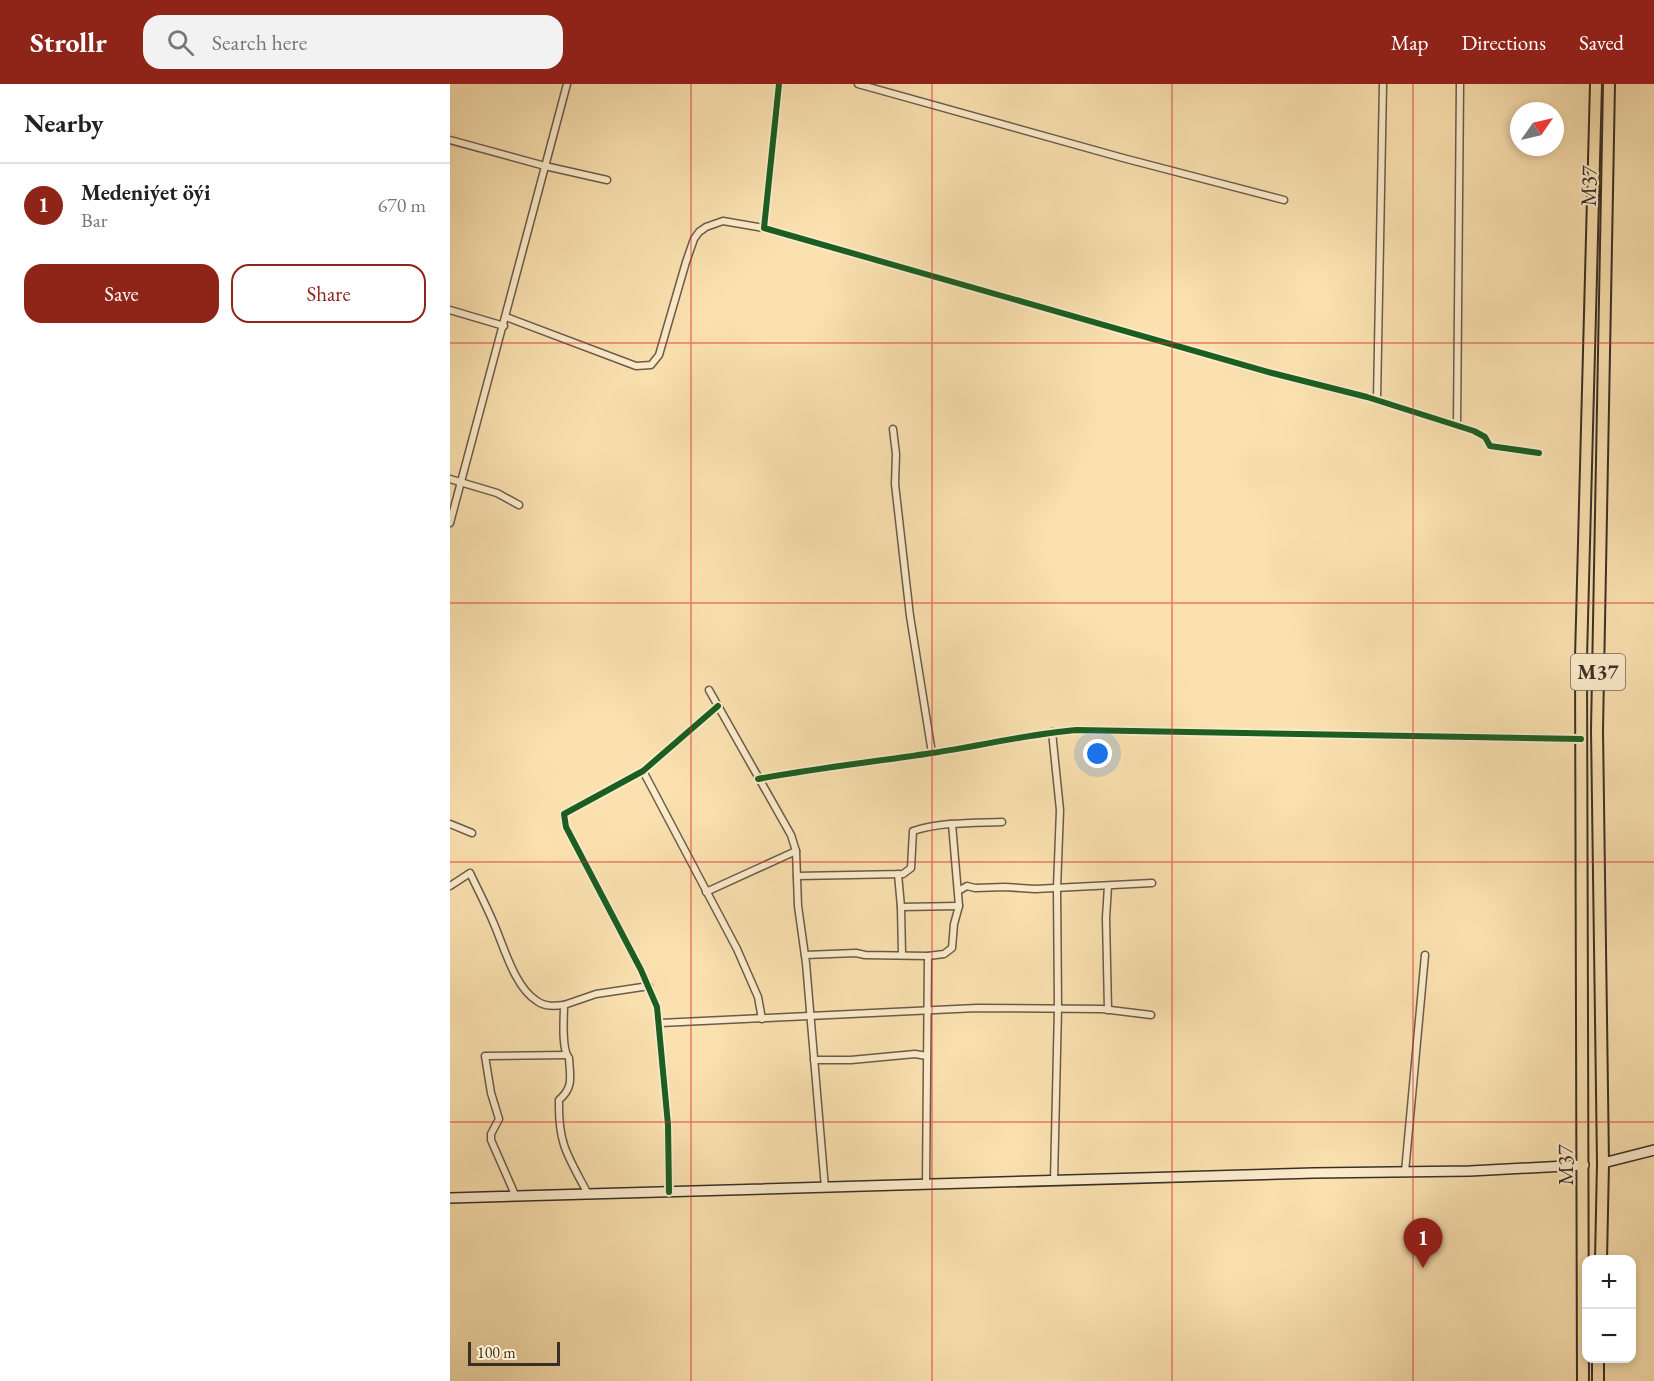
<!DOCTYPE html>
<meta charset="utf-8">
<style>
body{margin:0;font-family:"EB Garamond",serif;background:#f2f2f2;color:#222}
.controls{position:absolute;right:18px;bottom:18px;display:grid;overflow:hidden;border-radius:12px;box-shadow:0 3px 9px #0003}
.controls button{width:54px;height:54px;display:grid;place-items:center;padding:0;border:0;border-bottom:2px solid #e0e0e0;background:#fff;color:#222;font:30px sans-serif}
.compass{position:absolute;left:1060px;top:18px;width:54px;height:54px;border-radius:50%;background:#fff;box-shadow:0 3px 9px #0003;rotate:56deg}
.scale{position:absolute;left:18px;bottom:15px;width:92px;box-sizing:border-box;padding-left:6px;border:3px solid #392f25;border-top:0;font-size:16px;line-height:21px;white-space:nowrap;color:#392f25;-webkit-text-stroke:4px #fceccc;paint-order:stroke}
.you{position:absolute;left:648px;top:670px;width:21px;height:21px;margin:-15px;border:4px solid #fff;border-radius:50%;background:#1a73e8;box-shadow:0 0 0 9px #1a73e833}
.badge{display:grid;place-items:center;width:39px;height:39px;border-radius:50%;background:#8f2418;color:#fff;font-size:20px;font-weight:700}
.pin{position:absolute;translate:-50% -50px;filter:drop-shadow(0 2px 3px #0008)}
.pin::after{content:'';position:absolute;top:32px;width:21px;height:18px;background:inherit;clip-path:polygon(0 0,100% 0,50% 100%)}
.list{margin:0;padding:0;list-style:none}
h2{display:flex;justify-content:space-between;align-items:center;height:78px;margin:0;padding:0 24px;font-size:26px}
h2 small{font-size:20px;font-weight:400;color:#767676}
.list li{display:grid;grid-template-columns:39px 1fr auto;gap:18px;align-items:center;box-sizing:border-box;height:84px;padding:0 24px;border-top:2px solid #e0e0e0}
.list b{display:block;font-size:22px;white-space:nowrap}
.list p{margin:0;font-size:20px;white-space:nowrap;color:#767676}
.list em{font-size:20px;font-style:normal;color:#767676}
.actions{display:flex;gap:12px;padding:18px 24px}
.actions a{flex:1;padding:14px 0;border:2px solid #8f2418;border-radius:18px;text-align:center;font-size:21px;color:#8f2418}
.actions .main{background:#8f2418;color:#fff}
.icon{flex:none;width:33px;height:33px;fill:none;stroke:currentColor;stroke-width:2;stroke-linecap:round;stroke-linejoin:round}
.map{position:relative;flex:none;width:1204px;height:1297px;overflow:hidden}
header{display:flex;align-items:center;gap:36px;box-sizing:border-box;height:84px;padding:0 30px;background:#8f2418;color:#fff}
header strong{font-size:28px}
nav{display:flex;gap:33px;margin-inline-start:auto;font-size:21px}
.search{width:420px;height:54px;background:#f2f2f2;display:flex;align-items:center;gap:15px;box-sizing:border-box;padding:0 21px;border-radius:18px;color:#767676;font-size:22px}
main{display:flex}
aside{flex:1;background:#fff}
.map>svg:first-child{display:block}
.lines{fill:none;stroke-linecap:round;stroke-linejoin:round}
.minor-casing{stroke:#6a5c48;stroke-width:9}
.secondary-casing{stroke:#392f25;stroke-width:12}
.trunk-casing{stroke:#392f25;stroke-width:14}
.minor{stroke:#fceccc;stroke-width:6}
.secondary{stroke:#fceccc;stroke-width:9}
.trunk{stroke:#fbe1b0;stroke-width:10}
.cycleway-casing{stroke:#fceccc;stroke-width:10}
.cycleway{stroke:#1b5e20;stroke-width:6}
.grid{fill:none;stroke:#d62828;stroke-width:1.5;stroke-opacity:0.55}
.labels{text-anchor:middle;stroke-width:4.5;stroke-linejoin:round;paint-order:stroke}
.shield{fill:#fceccc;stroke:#746857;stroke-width:1.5}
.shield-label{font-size:21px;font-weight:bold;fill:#392f25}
.street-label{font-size:22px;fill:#392f25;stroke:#fceccc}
</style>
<header>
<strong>Strollr</strong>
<div class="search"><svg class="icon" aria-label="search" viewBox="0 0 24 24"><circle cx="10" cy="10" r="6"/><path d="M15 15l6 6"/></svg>Search here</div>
<nav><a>Map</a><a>Directions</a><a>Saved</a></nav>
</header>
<main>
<aside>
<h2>Nearby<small></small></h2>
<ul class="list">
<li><span class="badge">1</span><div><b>Medeniýet öýi</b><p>Bar</p></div><em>670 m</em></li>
</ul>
<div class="actions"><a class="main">Save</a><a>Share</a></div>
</aside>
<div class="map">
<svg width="1204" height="1297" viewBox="0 0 1204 1297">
<rect width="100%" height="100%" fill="#fbe1b0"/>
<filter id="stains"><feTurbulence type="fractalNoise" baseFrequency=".00333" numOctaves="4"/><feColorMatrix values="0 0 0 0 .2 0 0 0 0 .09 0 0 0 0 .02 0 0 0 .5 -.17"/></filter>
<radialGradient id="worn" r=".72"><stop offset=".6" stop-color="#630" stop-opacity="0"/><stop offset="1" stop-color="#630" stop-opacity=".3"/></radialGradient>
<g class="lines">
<g class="minor-casing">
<g id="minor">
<polyline points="329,0 314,144 822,289 917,313 1024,347 1035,353 1040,362 1089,369"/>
<polyline points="408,0 673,74 834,116"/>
<polyline points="0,56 95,82 157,96"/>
<polyline points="0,226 54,242"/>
<polyline points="56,233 186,282 201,281 209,271 236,178 244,155 249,148 256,143 273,137 314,144"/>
<polyline points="927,316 933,0"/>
<polyline points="1007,341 1010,0"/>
<polyline points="443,345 446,370 445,400 460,532 482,669"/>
<polyline points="0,395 47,409 69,421"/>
<polyline points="0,439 117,0"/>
<polyline points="259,606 341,751 346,767 348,822 356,879 375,1104"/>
<polyline points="602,648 610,726 607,804 608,924 604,1097"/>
<polyline points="193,687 287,865 308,913 312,935"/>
<path d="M 308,695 C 366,684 424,678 482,669 C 530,662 578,650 627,646 L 1131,655"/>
<polyline points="0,740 22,749"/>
<polyline points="448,790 451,823 452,871"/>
<path d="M 347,792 L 453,790 L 461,784 L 463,747 C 491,738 523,739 552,738"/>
<path d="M 0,802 L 20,789 C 28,806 37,823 44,840 C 54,863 65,904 87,917 C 95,923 105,922 114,921"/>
<polyline points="658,802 656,834 658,926"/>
<polyline points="508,807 517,802 525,804 555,803 585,805 702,799"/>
<polyline points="256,808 346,767"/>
<polyline points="451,823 509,822"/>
<polyline points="355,871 406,869 415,871 478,872 494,870 502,864 504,840 509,822 502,740"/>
<polyline points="210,939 527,924 652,925 701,931"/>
<polyline points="364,976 401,976 465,970 477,972"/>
<polyline points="955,1088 975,871"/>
<polyline points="476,1101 478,872"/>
<polyline points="219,1108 218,1041 207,923 191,886 116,743 114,730 193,687 268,622"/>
<path d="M 138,1110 C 118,1072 108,1061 109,1016 C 124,1003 120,993 119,974 C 111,965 114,934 114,921 L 146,910 L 199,902"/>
<polyline points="66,1113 41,1056 41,1050 49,1035 41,1009 35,972 116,971"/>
</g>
</g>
<g class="secondary-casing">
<g id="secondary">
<polyline points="1153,1079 1204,1066"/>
<polyline points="0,1114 864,1089 1020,1087 1134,1081"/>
</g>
</g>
<g class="trunk-casing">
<g id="trunk">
<polyline points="1151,1176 1153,1079 1147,646 1159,0"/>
<polyline points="1133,1297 1131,574 1146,0"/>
<polyline points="1148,1297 1148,1274"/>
</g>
</g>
<use href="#minor" class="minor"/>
<use href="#secondary" class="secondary"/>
<use href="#trunk" class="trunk"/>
<g class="cycleway-casing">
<g id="cycleway">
<polyline points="329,0 314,144 822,289 917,313 1024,347 1035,353 1040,362 1089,369"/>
<path d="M 308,695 C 366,684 424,678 482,669 C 530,662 578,650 627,646 L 1131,655"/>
<polyline points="219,1108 218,1041 207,923 191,886 116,743 114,730 193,687 268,622"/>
</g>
</g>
<use href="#cycleway" class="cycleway"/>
</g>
<path class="grid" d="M 241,0 L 241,1297M 482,0 L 482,1297M 722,0 L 722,1297M 963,0 L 963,1297M 0,259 L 1204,259M 0,519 L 1204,519M 0,778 L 1204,778M 0,1038 L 1204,1038"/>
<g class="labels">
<rect class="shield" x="1121" y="570" width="54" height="36" rx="4.5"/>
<g class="shield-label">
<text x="1148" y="595">M37</text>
</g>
<g class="street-label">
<text transform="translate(1138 102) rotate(-89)" y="8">M37</text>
<text transform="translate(1115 1081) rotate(-90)" y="8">M37</text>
</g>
</g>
<rect width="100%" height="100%" filter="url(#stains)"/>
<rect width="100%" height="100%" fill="url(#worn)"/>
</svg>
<div class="controls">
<button>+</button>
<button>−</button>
</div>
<svg class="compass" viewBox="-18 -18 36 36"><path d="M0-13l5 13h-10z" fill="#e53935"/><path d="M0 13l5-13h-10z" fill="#767676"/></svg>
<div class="scale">100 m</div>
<div class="you"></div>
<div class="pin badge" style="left:973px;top:1184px">1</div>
</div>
</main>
